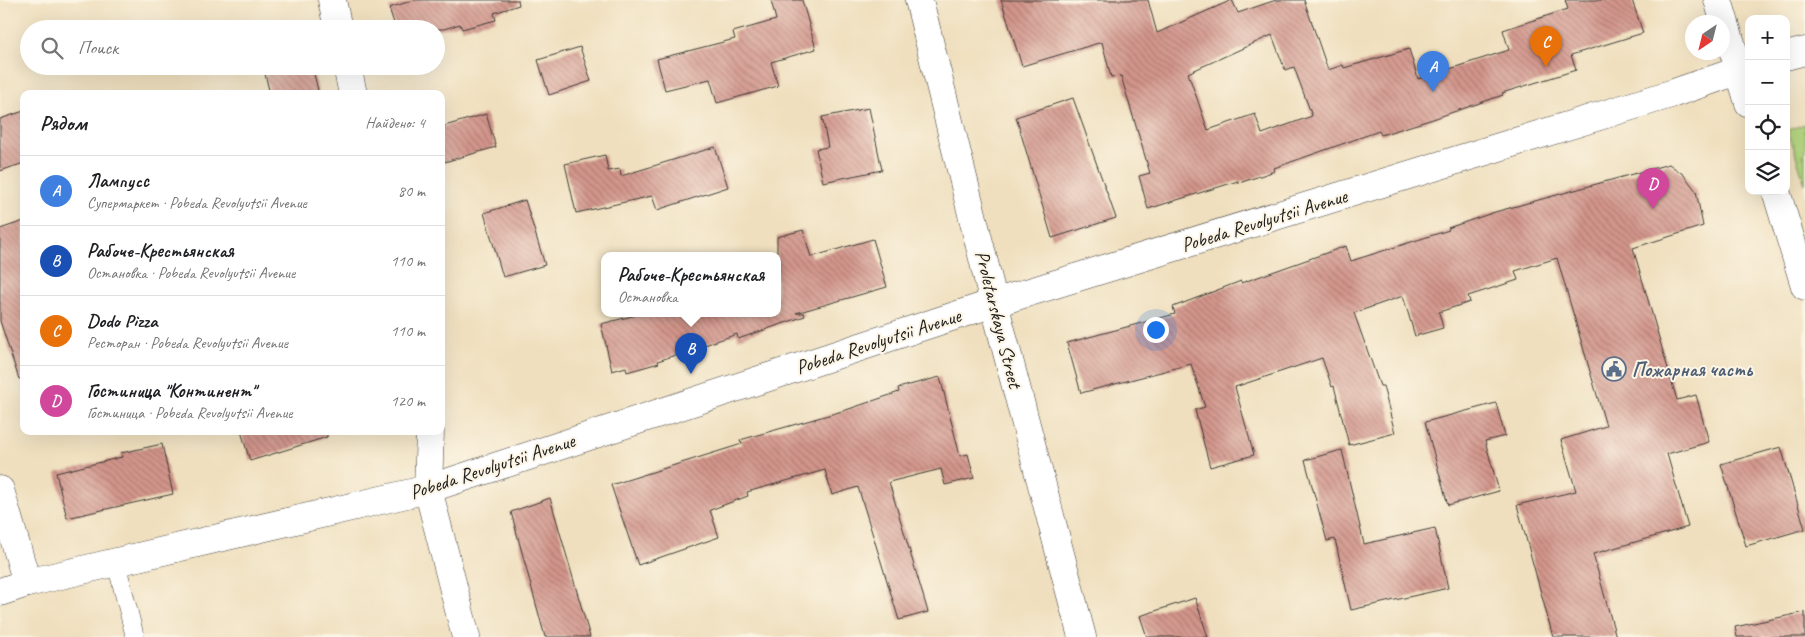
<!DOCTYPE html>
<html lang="ru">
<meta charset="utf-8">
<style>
body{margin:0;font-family:Caveat,sans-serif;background:#f6f6f6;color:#202124}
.controls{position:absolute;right:15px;top:15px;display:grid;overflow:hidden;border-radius:10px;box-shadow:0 5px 20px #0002}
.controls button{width:45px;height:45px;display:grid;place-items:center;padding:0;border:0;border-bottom:1px solid #e0e0e0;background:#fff;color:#202124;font:25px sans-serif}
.compass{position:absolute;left:1685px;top:15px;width:45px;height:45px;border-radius:50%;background:#fff;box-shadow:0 5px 20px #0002;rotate:215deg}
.you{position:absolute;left:1155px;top:329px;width:18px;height:18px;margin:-12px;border:4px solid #fff;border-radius:50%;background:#1a73e8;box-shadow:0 0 0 8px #1a73e833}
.badge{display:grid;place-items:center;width:32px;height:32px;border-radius:50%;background:#111827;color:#fff;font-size:16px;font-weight:700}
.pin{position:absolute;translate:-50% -41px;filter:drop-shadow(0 1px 2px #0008)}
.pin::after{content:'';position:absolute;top:26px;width:18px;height:15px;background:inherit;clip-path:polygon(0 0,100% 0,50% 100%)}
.popup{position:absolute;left:601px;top:252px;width:180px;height:65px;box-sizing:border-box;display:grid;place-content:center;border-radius:10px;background:#fff;filter:drop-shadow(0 1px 4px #0005);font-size:16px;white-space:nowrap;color:#757577}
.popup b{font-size:19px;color:#202124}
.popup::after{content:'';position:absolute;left:50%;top:100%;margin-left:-10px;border:10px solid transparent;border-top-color:#fff}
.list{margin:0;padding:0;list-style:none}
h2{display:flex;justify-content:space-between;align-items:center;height:65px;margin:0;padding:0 20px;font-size:21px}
h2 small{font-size:16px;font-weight:400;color:#757577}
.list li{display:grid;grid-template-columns:32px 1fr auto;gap:15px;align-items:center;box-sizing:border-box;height:70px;padding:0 20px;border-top:1px solid #e0e0e0}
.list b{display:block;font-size:19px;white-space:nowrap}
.list p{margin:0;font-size:16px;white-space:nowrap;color:#757577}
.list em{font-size:16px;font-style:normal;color:#757577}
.icon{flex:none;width:28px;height:28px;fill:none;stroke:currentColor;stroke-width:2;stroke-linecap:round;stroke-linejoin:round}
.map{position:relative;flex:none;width:1805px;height:637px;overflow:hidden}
.search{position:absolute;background:#fff;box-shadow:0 5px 20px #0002;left:20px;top:20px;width:425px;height:55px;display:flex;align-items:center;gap:12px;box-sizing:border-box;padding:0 18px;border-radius:28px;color:#757577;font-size:19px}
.panel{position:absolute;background:#fff;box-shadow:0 5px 20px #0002;left:20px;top:90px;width:425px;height:345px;border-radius:10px}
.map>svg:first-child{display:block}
.park{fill:url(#park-tufts);stroke:#66784c}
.building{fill:url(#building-back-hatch);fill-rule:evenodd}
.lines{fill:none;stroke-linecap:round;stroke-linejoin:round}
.service-casing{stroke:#3c3934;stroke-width:19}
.minor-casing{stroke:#3c3934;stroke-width:29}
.secondary-casing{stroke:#3c3934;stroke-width:29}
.primary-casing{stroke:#3c3934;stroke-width:29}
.service{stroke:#fff;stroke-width:18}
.minor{stroke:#fff;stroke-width:28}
.secondary{stroke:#fff;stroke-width:28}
.primary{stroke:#fff;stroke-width:28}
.labels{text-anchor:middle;stroke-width:4;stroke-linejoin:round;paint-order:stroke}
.street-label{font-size:20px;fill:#1c1c1c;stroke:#fcf5e5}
.service-label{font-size:20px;font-weight:bold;fill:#4e5e75;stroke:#fcf5e5;text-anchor:start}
</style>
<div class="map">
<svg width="1805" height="637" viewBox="0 0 1805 637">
<defs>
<pattern id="park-tufts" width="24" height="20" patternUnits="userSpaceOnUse" patternTransform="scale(1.25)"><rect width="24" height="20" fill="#b0d37c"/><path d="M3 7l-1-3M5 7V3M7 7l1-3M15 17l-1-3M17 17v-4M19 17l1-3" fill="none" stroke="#97b56b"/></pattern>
<pattern id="building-back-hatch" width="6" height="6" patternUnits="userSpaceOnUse" patternTransform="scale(1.25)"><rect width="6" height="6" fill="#d3958b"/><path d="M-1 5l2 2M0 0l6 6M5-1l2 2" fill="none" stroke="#aa7971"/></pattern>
</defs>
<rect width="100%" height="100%" fill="#fcf5e5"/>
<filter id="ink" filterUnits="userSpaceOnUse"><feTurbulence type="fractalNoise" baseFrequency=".02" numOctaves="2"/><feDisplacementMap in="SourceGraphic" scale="10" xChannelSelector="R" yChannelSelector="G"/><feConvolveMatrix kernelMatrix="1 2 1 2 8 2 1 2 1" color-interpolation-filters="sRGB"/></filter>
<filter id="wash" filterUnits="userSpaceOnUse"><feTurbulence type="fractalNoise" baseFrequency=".0096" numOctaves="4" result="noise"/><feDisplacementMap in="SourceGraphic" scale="20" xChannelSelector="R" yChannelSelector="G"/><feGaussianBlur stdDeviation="1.12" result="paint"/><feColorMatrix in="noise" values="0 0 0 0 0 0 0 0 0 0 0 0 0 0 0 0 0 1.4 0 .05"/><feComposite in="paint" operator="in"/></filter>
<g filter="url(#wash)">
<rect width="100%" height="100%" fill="#efdfbe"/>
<polygon class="park" points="1805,124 1805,184 1788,130"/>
<g id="blocks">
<g class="building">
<polygon points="414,0 518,0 519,5 494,13 496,20 462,29 460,24 444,29 396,29 389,8"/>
<polygon points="771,0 802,0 816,49 771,62 778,86 717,103 710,79 665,90 657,59 735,39 733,32 776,20"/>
<path d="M 1001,0 L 1148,0 L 1157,33 L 1232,0 L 1238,13 L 1276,0 L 1304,0 L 1328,70 L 1343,65 L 1344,68 L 1409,49 L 1418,79 L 1509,50 L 1503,30 L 1568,9 L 1565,0 L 1632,0 L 1643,33 L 1571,55 L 1576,70 L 1502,93 L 1503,95 L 1430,120 L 1381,135 L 1379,131 L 1274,168 L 1275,171 L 1239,183 L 1238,181 L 1148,209 L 1139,176 L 1150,173 L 1121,76 L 1111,77 L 1102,42 L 1022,66 ZM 1272,35 L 1285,70 L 1294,67 L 1312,116 L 1262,134 L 1255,114 L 1208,130 L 1188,73 Z"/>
<polygon points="580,47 591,81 549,95 538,60"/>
<polygon points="296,66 312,66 319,94 270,94 265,74"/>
<polygon points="1073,98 1116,218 1052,238 1016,117"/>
<polygon points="869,108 882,170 823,182 816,149 828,147 822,117"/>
<polygon points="24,111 24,163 0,171 0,119"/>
<polygon points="486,114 496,147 441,163 441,127"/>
<polygon points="715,147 728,187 657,210 652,196 576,213 565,164 605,155 608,171 620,169 621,176"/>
<polygon points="1669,164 1684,175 1696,191 1703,226 1633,248 1677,400 1696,395 1709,442 1667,454 1688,527 1593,554 1616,637 1553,637 1517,505 1576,491 1561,440 1606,426 1557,258 1515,271 1518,280 1468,296 1470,302 1439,312 1443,328 1415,336 1403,296 1354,313 1380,386 1383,386 1395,433 1349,445 1334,386 1332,387 1322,358 1235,387 1254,455 1210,467 1195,410 1205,407 1191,364 1081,393 1067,343 1175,314 1173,307 1241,281 1241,283 1346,246 1351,261 1449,230 1448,228 1495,212"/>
<polygon points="525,200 545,265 503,277 484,213"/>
<polygon points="24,221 24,378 19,379 0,321 0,229"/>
<polygon points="803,230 811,257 873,239 887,287 796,313 804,313 805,316 738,339 737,334 658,361 659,363 627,372 626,367 612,371 601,324 644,313 777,313 777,237"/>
<polygon points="940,377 960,456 968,454 974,478 945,485 941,469 889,482 928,612 899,620 858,487 832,495 825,470 747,492 748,496 710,510 719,537 638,565 611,485 742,444 740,440 846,410 899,392 898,388"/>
<polygon points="1496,403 1505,436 1485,441 1499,491 1448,505 1425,422"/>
<polygon points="241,431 327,431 327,437 250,461"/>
<polygon points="162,444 173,494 67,518 56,473 122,457 121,453"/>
<polygon points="1781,447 1805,529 1746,546 1721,464"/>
<polygon points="1342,450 1364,544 1435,528 1448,588 1351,610 1335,539 1327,541 1305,460"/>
<polygon points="550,498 590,637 545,637 511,512"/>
<polygon points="1195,598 1208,637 1147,637 1140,616"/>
<polygon points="1805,612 1805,637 1737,637 1735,627"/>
</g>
</g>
</g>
<g filter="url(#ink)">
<use href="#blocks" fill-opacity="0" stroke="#3c3934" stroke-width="1"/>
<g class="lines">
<g class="service-casing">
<polyline id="service" points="116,562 135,637"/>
</g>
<g class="minor-casing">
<g id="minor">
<polyline points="332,0 338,29"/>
<polyline points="919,0 994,303 1082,637"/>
<polyline points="347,66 353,94"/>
<polyline points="430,431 428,489 466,637"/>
<polyline points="0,490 27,583"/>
</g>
</g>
<g class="secondary-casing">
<g id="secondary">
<polyline points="1718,0 1749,103"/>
<polyline points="1776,191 1805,286"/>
</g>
</g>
<g class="primary-casing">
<g id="primary">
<polyline points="1786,56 1805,51"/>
<polyline points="0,592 27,583 428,489 994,303 1674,93 1749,67"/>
</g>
</g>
<use href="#service" class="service"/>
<use href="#minor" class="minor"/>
<use href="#secondary" class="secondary"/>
<use href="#primary" class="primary"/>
</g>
</g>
<defs>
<g id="civic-ring" transform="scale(1.25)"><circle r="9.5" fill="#fcf5e5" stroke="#5c6f8a" stroke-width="1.5"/><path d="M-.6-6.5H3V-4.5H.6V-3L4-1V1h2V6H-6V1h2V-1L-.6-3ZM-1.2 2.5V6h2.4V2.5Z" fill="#5c6f8a"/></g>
</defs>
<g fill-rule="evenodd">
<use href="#civic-ring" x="1614" y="369"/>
</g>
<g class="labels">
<g class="street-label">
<text transform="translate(1264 220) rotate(-17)" y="7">Pobeda Revolyutsii Avenue</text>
<text transform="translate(999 319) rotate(76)" y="7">Proletarskaya Street</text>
<text transform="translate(878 341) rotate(-18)" y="7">Pobeda Revolyutsii Avenue</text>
<text transform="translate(492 466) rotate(-18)" y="7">Pobeda Revolyutsii Avenue</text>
</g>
<g class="service-label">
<text x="1632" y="376">Пожарная часть</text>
</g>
</g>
</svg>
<div class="controls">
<button>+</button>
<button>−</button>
<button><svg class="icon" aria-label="locate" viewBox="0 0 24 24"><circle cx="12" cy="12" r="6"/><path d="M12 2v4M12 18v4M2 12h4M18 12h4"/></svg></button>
<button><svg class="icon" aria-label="layers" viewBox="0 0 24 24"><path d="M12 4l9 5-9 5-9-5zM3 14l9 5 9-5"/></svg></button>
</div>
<svg class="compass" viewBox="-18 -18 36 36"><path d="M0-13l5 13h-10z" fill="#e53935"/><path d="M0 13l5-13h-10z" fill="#757577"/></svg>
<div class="you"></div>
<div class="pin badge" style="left:1433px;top:92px;background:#3f7fe0">A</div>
<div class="pin badge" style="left:691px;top:374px;background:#1a4fb4">B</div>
<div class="popup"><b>Рабоче-Крестьянская</b>Остановка</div>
<div class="pin badge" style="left:1546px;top:67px;background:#e8710a">C</div>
<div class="pin badge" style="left:1653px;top:209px;background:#d1479c">D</div>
<div class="search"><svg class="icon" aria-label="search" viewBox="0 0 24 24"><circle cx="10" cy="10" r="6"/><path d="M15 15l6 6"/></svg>Поиск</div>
<section class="panel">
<h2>Рядом<small>Найдено: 4</small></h2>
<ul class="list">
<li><span class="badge" style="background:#3f7fe0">A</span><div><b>Лампусс</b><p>Супермаркет · Pobeda Revolyutsii Avenue</p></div><em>80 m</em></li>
<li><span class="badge" style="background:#1a4fb4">B</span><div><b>Рабоче-Крестьянская</b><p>Остановка · Pobeda Revolyutsii Avenue</p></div><em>110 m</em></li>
<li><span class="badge" style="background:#e8710a">C</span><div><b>Dodo Pizza</b><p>Ресторан · Pobeda Revolyutsii Avenue</p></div><em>110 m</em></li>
<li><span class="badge" style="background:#d1479c">D</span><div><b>Гостиница &quot;Континент&quot;</b><p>Гостиница · Pobeda Revolyutsii Avenue</p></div><em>120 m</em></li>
</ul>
</section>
</div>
